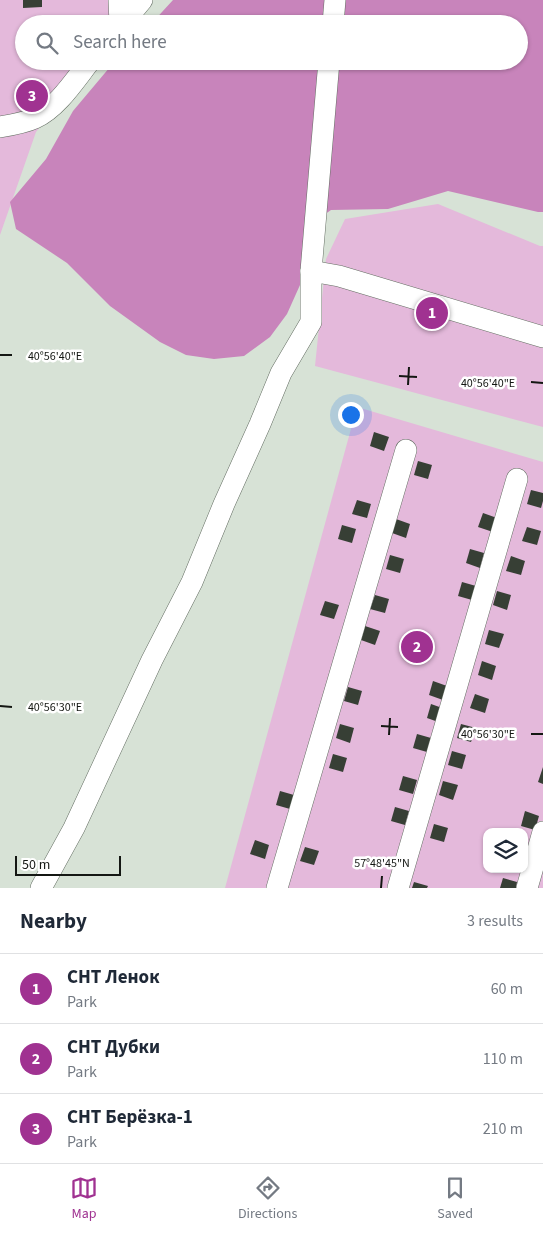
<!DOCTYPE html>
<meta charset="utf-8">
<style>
body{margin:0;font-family:"Source Sans 3",sans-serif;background:#f6f6f7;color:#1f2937}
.controls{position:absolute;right:15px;bottom:15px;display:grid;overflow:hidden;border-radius:10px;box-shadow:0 1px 4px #0004}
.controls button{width:45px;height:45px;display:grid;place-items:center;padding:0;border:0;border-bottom:1px solid #e0e1e3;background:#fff;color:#1f2937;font:25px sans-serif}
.scale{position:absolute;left:15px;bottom:12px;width:106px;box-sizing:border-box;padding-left:5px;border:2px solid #141713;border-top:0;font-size:14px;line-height:18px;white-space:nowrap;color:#141713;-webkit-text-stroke:4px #fff;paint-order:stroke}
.you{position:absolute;left:350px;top:414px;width:18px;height:18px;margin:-12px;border:4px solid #fff;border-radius:50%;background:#1a73e8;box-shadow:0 0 0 8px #1a73e833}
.badge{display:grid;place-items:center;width:32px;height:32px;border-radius:50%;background:#a03291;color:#fff;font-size:16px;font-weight:700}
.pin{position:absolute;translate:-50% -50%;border:2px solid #fff;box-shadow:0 1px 5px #0006}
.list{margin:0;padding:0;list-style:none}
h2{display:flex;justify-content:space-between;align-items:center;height:65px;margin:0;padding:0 20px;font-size:21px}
h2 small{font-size:16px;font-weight:400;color:#747a83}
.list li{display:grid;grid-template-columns:32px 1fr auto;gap:15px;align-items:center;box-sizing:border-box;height:70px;padding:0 20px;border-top:1px solid #e0e1e3}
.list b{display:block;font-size:19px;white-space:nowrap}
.list p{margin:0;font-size:16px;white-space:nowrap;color:#747a83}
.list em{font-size:16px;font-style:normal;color:#747a83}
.icon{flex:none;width:28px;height:28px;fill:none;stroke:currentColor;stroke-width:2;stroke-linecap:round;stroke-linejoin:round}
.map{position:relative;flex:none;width:543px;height:888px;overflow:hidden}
.search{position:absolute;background:#fff;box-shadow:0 1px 4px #0004;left:15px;right:15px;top:15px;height:55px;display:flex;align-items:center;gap:12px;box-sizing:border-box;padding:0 18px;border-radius:28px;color:#747a83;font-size:19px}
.sheet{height:275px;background:#fff}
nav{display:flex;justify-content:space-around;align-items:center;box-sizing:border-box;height:70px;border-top:1px solid #e0e1e3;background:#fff;font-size:14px;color:#747a83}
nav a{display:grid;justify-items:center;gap:2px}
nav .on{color:#a03291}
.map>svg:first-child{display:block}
.green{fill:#e4b9db;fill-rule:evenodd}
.forest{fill:#c884bb}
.building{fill:#373f35}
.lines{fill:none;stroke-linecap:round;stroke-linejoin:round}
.minor-casing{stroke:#646e63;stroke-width:22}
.minor{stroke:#fff;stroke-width:21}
.ticks{fill:none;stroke:#141713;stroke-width:2}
.ticks-label{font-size:12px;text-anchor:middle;fill:#141713;stroke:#fff;stroke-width:5;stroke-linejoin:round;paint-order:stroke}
</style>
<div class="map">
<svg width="543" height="888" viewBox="0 0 543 888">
<rect width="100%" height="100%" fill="#d7e2d6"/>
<g class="green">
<polygon points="0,0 140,0 121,24 24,24 24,61 92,61 36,132 0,235"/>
<polygon points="438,204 540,246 543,246 543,427 315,366 326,259 345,219"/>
<path d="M 357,407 L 543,462 L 543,888 L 225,888 ZM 487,832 L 524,832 L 524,869 L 487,869 Z"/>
</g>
<polygon class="forest" points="173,0 543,0 543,212 538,212 448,191 388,209 331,210 307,227 300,285 287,314 270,337 244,356 214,359 186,355 160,342 110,306 67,263 16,229 10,202 46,159 73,111 115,61 519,61 519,24 151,24"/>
<g class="building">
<polygon points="23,0 42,0 42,7 23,8"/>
<polygon points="374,432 389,437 384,451 370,446"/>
<polygon points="418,461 432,465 428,479 414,475"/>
<polygon points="531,490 543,493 543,501 541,508 527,504"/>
<polygon points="357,500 371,504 367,518 352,514"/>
<polygon points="483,513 497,518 493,532 478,527"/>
<polygon points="396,519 410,524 406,538 392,533"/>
<polygon points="342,525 356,529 352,543 338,539"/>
<polygon points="527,527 541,531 537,545 522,541"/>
<polygon points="470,549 484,553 480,568 466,563"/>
<polygon points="390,555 404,559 400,573 386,569"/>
<polygon points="511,556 525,561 521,575 506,571"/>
<polygon points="462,582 476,586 472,600 458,596"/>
<polygon points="497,591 511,595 507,610 493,605"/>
<polygon points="375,595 389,599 385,613 370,609"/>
<polygon points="325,601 339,605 334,619 320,615"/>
<polygon points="365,626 380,631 375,645 361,640"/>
<polygon points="489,630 504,634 499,648 485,644"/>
<polygon points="482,661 496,666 492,680 478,675"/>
<polygon points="433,681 447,686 443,700 429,695"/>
<polygon points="348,687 362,691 358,705 344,701"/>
<polygon points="475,694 489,699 485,713 470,708"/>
<polygon points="431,704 445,709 441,723 427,718"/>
<polygon points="340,724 354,728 350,743 336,738"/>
<polygon points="461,724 476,728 471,742 457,738"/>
<polygon points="417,734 431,738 427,752 413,748"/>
<polygon points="452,751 466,755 462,769 448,765"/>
<polygon points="333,754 347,758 343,772 329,768"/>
<polygon points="543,767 543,784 538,782"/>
<polygon points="403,776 417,780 413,794 399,790"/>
<polygon points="443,781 458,785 453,800 439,795"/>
<polygon points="280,791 294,795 290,809 276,805"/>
<polygon points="395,807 409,811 405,825 391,821"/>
<polygon points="525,811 539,816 535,830 521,826"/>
<polygon points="434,824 448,828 444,842 430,838"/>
<polygon points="255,840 269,845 265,859 250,854"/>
<polygon points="305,847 319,851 314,865 300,861"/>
<polygon points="503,878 517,882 516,888 500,888"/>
<polygon points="414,882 428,886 427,888 412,888"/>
</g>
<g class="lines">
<g class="minor-casing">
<g id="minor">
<polyline points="119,0 120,24"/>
<polyline points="122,24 142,0"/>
<polyline points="333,24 335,0"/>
<path d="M 0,127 C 12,125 24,123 35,118 C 57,108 75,80 90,61"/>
<polyline points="311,271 339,276 543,337"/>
<polyline points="41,888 74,828 152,660 192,582 224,504 260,424 281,373 311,322 311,271 329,61"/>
<polyline points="277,888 406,450"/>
<polyline points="398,888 517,479"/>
<polyline points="527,888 543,832"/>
</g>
</g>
<use href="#minor" class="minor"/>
</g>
<path class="ticks" d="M 0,355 L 12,355M 399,376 L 417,377M 531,382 L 543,383M 408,385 L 409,367M 0,706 L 12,707M 381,726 L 398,727M 531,734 L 543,734M 389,735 L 390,718M 381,888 L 382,876"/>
<g class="ticks-label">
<text x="55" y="360">40°56'40"E</text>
<text x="488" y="387">40°56'40"E</text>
<text x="55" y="711">40°56'30"E</text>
<text x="488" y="738">40°56'30"E</text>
<text x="382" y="867">57°48'45"N</text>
</g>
</svg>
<div class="controls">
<button><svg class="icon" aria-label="layers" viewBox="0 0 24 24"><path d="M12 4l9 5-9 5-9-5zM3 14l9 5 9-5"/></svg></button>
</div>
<div class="scale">50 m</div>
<div class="you"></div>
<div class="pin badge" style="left:432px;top:313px">1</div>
<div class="pin badge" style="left:417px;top:647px">2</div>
<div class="pin badge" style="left:32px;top:96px">3</div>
<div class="search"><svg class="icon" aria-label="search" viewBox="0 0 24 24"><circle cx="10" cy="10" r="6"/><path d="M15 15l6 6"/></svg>Search here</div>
</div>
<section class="sheet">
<h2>Nearby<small>3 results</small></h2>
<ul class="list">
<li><span class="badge">1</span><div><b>СНТ Ленок</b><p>Park</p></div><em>60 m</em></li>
<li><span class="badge">2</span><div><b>СНТ Дубки</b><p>Park</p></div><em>110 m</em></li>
<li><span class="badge">3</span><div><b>СНТ Берёзка-1</b><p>Park</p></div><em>210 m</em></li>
</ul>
</section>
<nav>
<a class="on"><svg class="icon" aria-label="map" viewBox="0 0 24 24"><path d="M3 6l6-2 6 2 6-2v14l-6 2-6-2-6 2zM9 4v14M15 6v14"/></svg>Map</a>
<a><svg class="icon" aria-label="directions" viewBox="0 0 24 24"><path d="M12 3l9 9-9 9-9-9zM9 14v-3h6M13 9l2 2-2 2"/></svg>Directions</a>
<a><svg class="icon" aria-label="saved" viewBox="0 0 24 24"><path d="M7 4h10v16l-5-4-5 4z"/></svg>Saved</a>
</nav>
